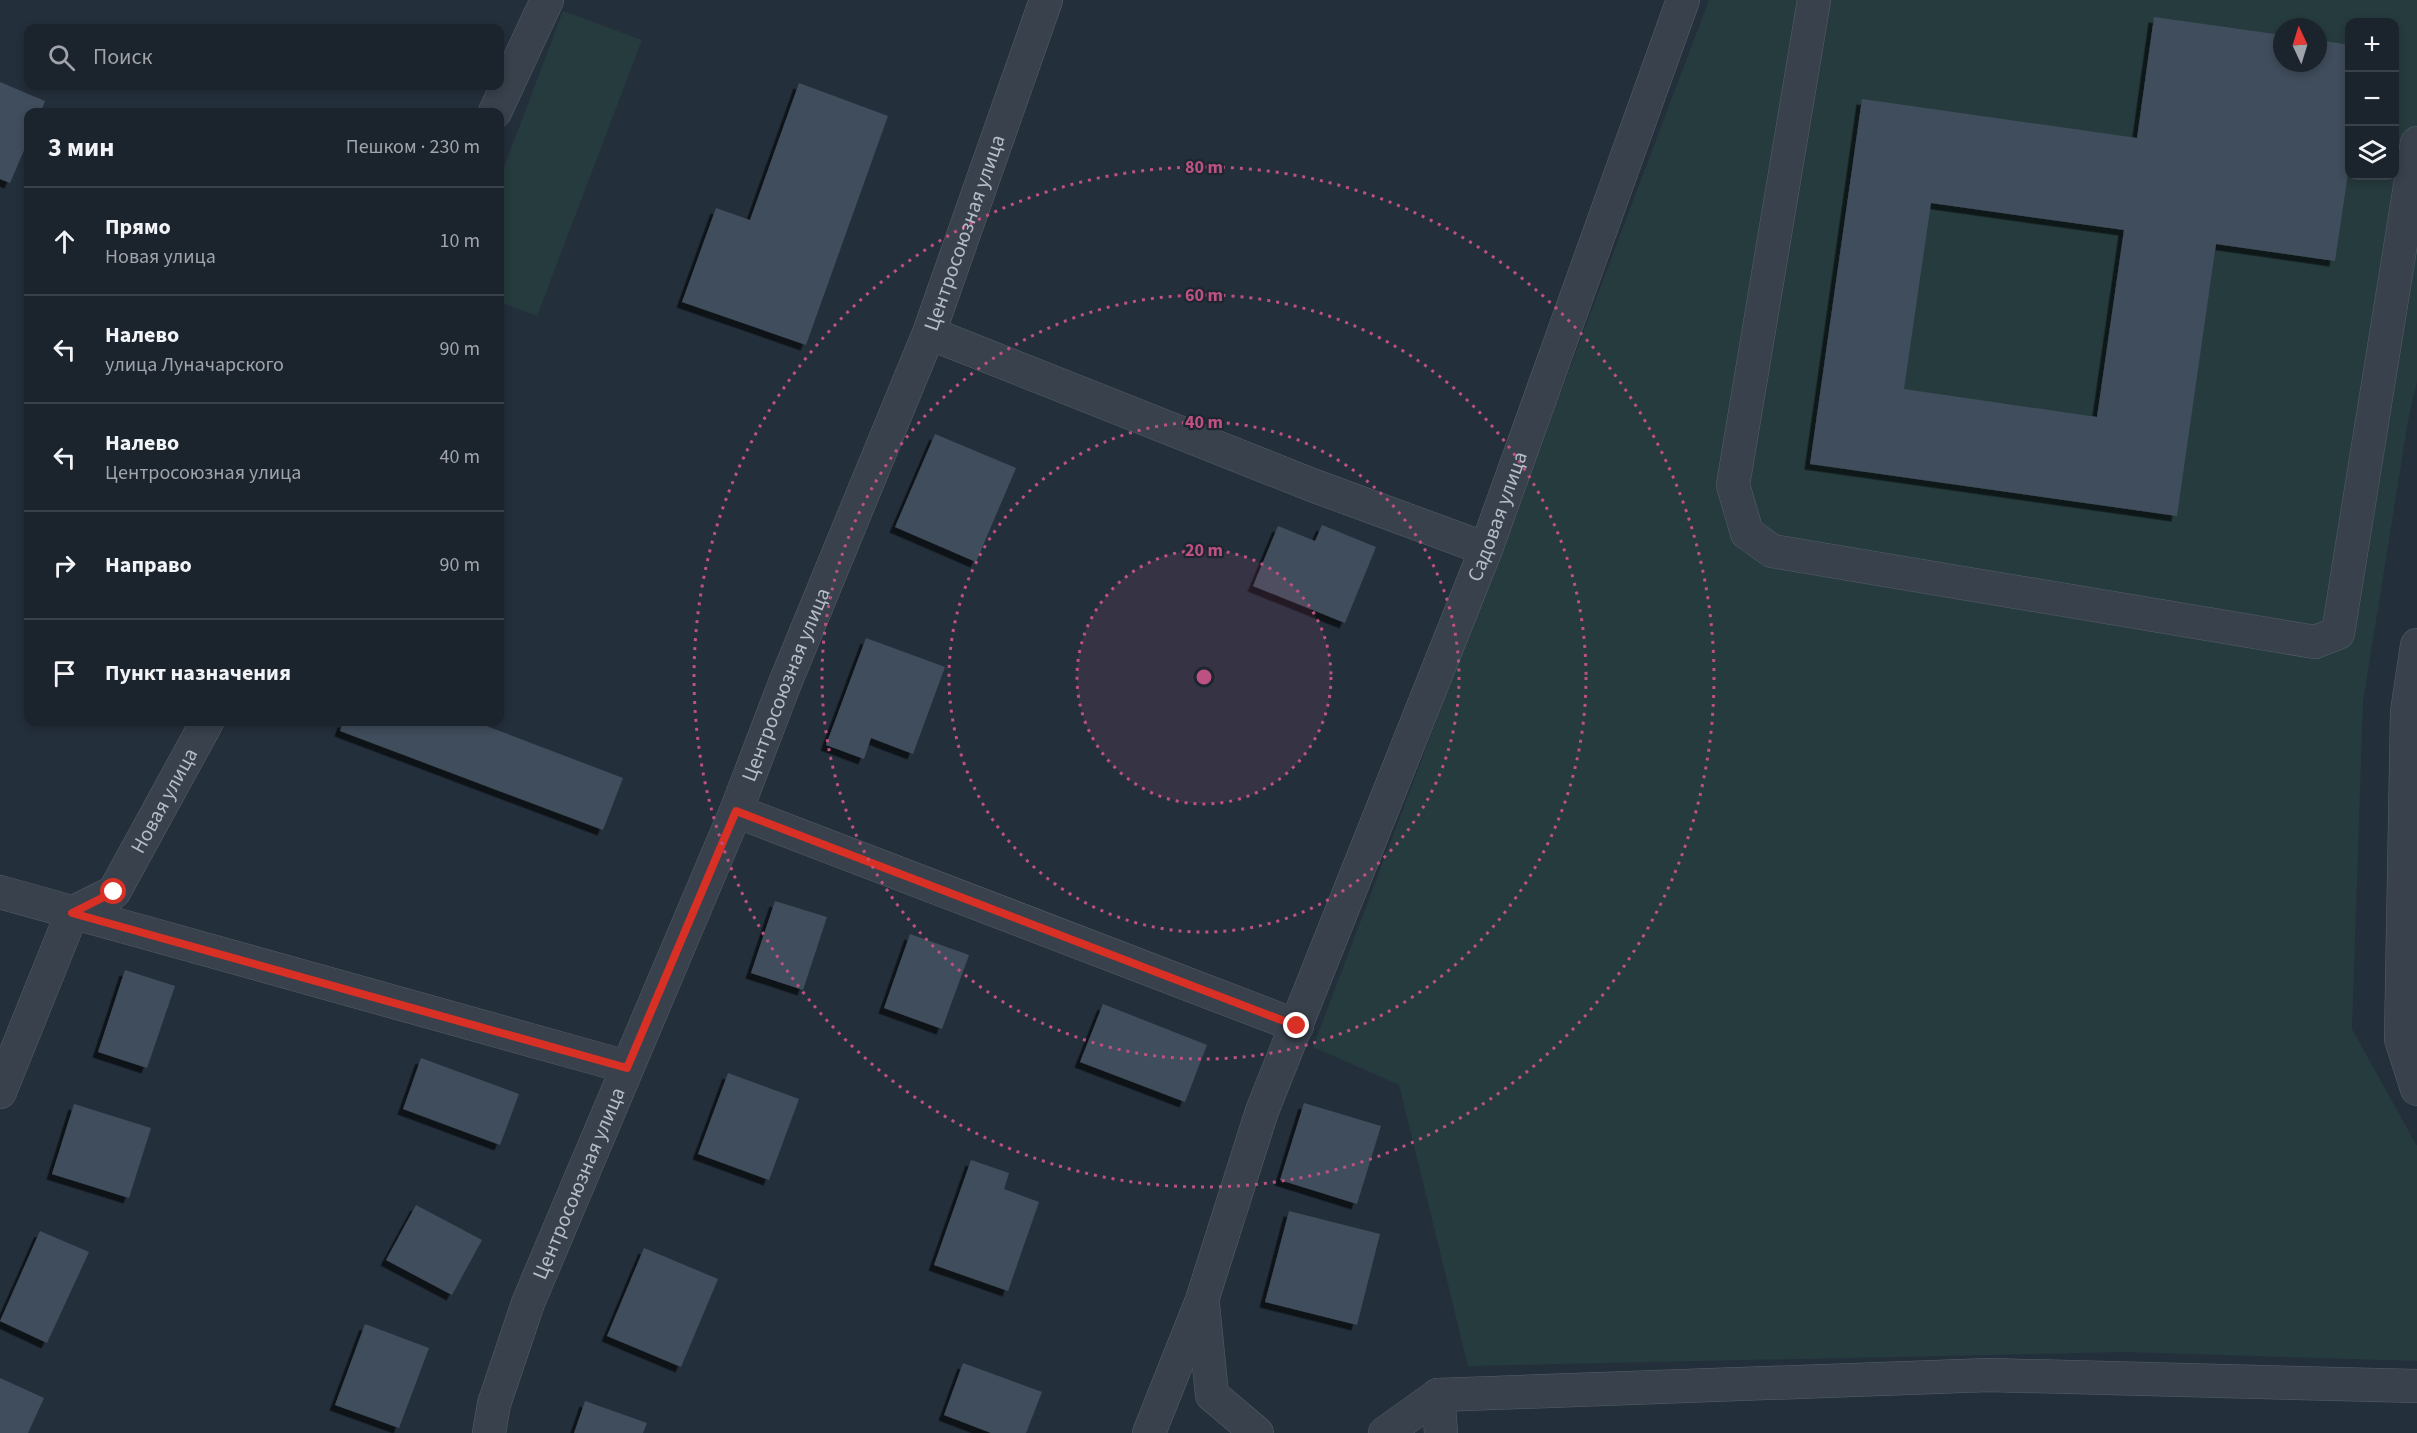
<!DOCTYPE html>
<html lang="ru">
<meta charset="utf-8">
<style>
body{margin:0;font-family:"Source Sans 3",sans-serif;background:#282f39;color:#f1f3f6}
.controls{position:absolute;right:18px;top:18px;display:grid;overflow:hidden;border-radius:12px;box-shadow:0 3px 9px #0003}
.controls button{width:54px;height:54px;display:grid;place-items:center;padding:0;border:0;border-bottom:2px solid #394049;background:#1b232d;color:#f1f3f6;font:30px sans-serif}
.compass{position:absolute;left:2273px;top:18px;width:54px;height:54px;border-radius:50%;background:#1b232d;box-shadow:0 3px 9px #0003;rotate:356deg}
.stop{position:absolute;width:18px;height:18px;margin:-14px;border:4px solid #d93025;border-radius:50%;background:#fff}
.stop.end{background:#d93025;border-color:#fff;box-shadow:0 2px 6px #0008}
.list{margin:0;padding:0;list-style:none}
h2{display:flex;justify-content:space-between;align-items:center;height:78px;margin:0;padding:0 24px;font-size:26px}
h2 small{font-size:20px;font-weight:400;color:#a0a4aa}
.list li{display:grid;grid-template-columns:39px 1fr auto;gap:18px;align-items:center;box-sizing:border-box;height:108px;padding:0 24px;border-top:2px solid #394049}
.list b{display:block;font-size:22px;white-space:nowrap}
.list p{margin:0;font-size:20px;white-space:nowrap;color:#a0a4aa}
.list em{font-size:20px;font-style:normal;color:#a0a4aa}
.icon{flex:none;width:33px;height:33px;fill:none;stroke:currentColor;stroke-width:2;stroke-linecap:round;stroke-linejoin:round}
.map{position:relative;flex:none;width:2417px;height:1433px;overflow:hidden}
.search{position:absolute;background:#1b232d;box-shadow:0 3px 9px #0003;left:24px;top:24px;width:480px;height:66px;display:flex;align-items:center;gap:15px;box-sizing:border-box;padding:0 21px;border-radius:12px;color:#a0a4aa;font-size:22px}
.panel{position:absolute;background:#1b232d;box-shadow:0 3px 9px #0003;left:24px;top:108px;width:480px;height:618px;border-radius:12px}
.map>svg:first-child{display:block}
.green{fill:#263b3d;fill-rule:evenodd}
.building{fill:#414d5b;fill-rule:evenodd;filter:url(#shadow)}
.lines{fill:none;stroke-linecap:round;stroke-linejoin:round}
.minor-casing{stroke:#565f6a;stroke-width:34}
.minor{stroke:#38414c;stroke-width:33}
.route{stroke:#d93025;stroke-width:8}
.ring{fill:none;stroke:#bd5181;stroke-width:3;stroke-dasharray:3 6}
.labels{text-anchor:middle;stroke-width:4.5;stroke-linejoin:round;paint-order:stroke}
.street-label{font-size:21px;fill:#b4bcc8;stroke:#1d2631}
.centre{fill:#bd5181;stroke:#1d2631;stroke-width:3}
.ring-label{font-size:18px;text-anchor:middle;font-weight:bold;fill:#bd5181;stroke:#1d2631;stroke-width:4.5;stroke-linejoin:round;paint-order:stroke}
</style>
<div class="map">
<svg width="2417" height="1433" viewBox="0 0 2417 1433">
<defs>
<filter id="shadow"><feDropShadow dx="-5.5" dy="5.5" stdDeviation="0" flood-color="#0009"/></filter>
</defs>
<rect width="100%" height="100%" fill="#242f3c"/>
<g class="green">
<path d="M 1709,0 L 2417,0 L 2417,381 L 2408,421 L 2363,702 L 2352,1029 L 2417,1146 L 2417,1361 L 2126,1352 L 1468,1366 L 1399,1085 L 1313,1047 ZM 2350,22 L 2394,22 L 2394,176 L 2350,176 ZM 2282,27 L 2318,27 L 2318,63 L 2282,63 Z"/>
<polygon points="563,11 642,40 537,316 500,302 500,178"/>
</g>
<g class="building">
<path d="M 2154,17 L 2282,35 L 2282,63 L 2318,63 L 2318,40 L 2350,45 L 2350,160 L 2335,261 L 2216,244 L 2177,516 L 1810,464 L 1862,99 L 2137,138 ZM 1931,203 L 2124,230 L 2097,417 L 1904,389 Z"/>
<polygon points="0,82 45,101 41,112 28,112 28,141 10,183 0,179"/>
<polygon points="799,83 888,116 806,345 682,302 716,208 750,220"/>
<polygon points="935,434 1016,468 976,562 895,527"/>
<polygon points="1322,525 1376,547 1345,623 1253,586 1278,526 1315,541"/>
<polygon points="866,638 945,667 913,754 871,738 864,759 826,745"/>
<polygon points="343,722 476,722 623,778 603,830 340,731"/>
<polygon points="775,901 827,917 803,990 751,973"/>
<polygon points="910,934 969,955 942,1029 884,1008"/>
<polygon points="125,970 175,986 147,1068 98,1052"/>
<polygon points="1103,1004 1207,1045 1185,1102 1080,1062"/>
<polygon points="421,1058 519,1094 500,1145 403,1109"/>
<polygon points="728,1073 799,1099 769,1180 698,1154"/>
<polygon points="1304,1103 1381,1126 1357,1204 1280,1180"/>
<polygon points="74,1104 151,1128 129,1198 52,1174"/>
<polygon points="971,1160 1009,1173 1004,1189 1039,1202 1008,1291 934,1265"/>
<polygon points="416,1205 482,1240 452,1295 386,1260"/>
<polygon points="1289,1211 1380,1234 1357,1325 1265,1302"/>
<polygon points="40,1231 89,1252 47,1343 0,1321"/>
<polygon points="644,1248 718,1279 681,1367 607,1336"/>
<polygon points="365,1324 429,1348 399,1428 335,1405"/>
<polygon points="963,1363 1042,1392 1026,1433 991,1433 944,1415"/>
<polygon points="0,1378 44,1398 28,1433 0,1433"/>
<polygon points="585,1401 647,1423 643,1433 574,1433"/>
</g>
<g class="lines">
<g class="minor-casing">
<g id="minor">
<polyline points="1814,0 1733,485 1747,533 1772,551 2315,642 2338,633 2417,143"/>
<polyline points="495,112 547,0"/>
<polyline points="929,333 1312,485 1486,549"/>
<polyline points="2417,645 2407,712 2401,1039 2417,1089"/>
<polyline points="736,811 1297,1026"/>
<polyline points="0,892 627,1067"/>
<path id="s1" d="M 0,1092 L 72,913 L 114,892 L 207,722"/>
<polyline points="1203,1305 1212,1395 1257,1433"/>
<polyline points="1438,1395 1441,1433"/>
<path id="s2" d="M 489,1433 L 494,1404 L 528,1303 L 736,811 L 785,683 L 929,333 L 1046,0"/>
<path id="s3" d="M 1149,1433 L 1202,1300 L 1262,1111 L 1486,549 L 1683,0"/>
<polyline points="1385,1433 1438,1395 1989,1375 2417,1386"/>
</g>
</g>
<use href="#minor" class="minor"/>
</g>
<g class="lines">
<polyline class="route" points="114,892 72,913 627,1068 736,811 1297,1026"/>
</g>
<circle cx="1204" cy="677" r="127" fill="#bd5181" fill-opacity=".12"/>
<g class="ring">
<circle cx="1204" cy="677" r="127"/>
<circle cx="1204" cy="677" r="255"/>
<circle cx="1204" cy="677" r="382"/>
<circle cx="1204" cy="677" r="510"/>
</g>
<g class="labels">
<g class="street-label">
<text dy="7" stroke="none"><textPath href="#s2" startOffset="1292">Центросоюзная улица</textPath></text>
<text dy="7" stroke="none"><textPath href="#s3" startOffset="981">Садовая улица</textPath></text>
<text dy="7" stroke="none"><textPath href="#s2" startOffset="806">Центросоюзная улица</textPath></text>
<text dy="7" stroke="none"><textPath href="#s1" startOffset="344">Новая улица</textPath></text>
<text dy="7" stroke="none"><textPath href="#s2" startOffset="266">Центросоюзная улица</textPath></text>
</g>
</g>
<circle cx="1204" cy="677" r="9" class="centre"/>
<g class="ring-label">
<text x="1204" y="173">80 m</text>
<text x="1204" y="301">60 m</text>
<text x="1204" y="428">40 m</text>
<text x="1204" y="556">20 m</text>
</g>
</svg>
<div class="controls">
<button>+</button>
<button>−</button>
<button><svg class="icon" aria-label="layers" viewBox="0 0 24 24"><path d="M12 4l9 5-9 5-9-5zM3 14l9 5 9-5"/></svg></button>
</div>
<svg class="compass" viewBox="-18 -18 36 36"><path d="M0-13l5 13h-10z" fill="#e53935"/><path d="M0 13l5-13h-10z" fill="#a0a4aa"/></svg>
<div class="stop" style="left:114px;top:892px"></div>
<div class="stop end" style="left:1297px;top:1026px"></div>
<div class="search"><svg class="icon" aria-label="search" viewBox="0 0 24 24"><circle cx="10" cy="10" r="6"/><path d="M15 15l6 6"/></svg>Поиск</div>
<section class="panel">
<h2>3 мин<small>Пешком · 230 m</small></h2>
<ul class="list">
<li><svg class="icon" aria-label="ahead" viewBox="0 0 24 24"><path d="M12 20V5M6 11l6-6 6 6"/></svg><div><b>Прямо</b><p>Новая улица</p></div><em>10 m</em></li>
<li><svg class="icon" aria-label="left" viewBox="0 0 24 24"><path d="M17 20v-9H6M10 6l-5 5 5 5"/></svg><div><b>Налево</b><p>улица Луначарского</p></div><em>90 m</em></li>
<li><svg class="icon" aria-label="left" viewBox="0 0 24 24"><path d="M17 20v-9H6M10 6l-5 5 5 5"/></svg><div><b>Налево</b><p>Центросоюзная улица</p></div><em>40 m</em></li>
<li><svg class="icon" aria-label="right" viewBox="0 0 24 24"><path d="M7 20v-9h11M14 6l5 5-5 5"/></svg><div><b>Направо</b></div><em>90 m</em></li>
<li><svg class="icon" aria-label="arrive" viewBox="0 0 24 24"><path d="M6 21V4h12l-3 4 3 4H6"/></svg><div><b>Пункт назначения</b></div></li>
</ul>
</section>
</div>
